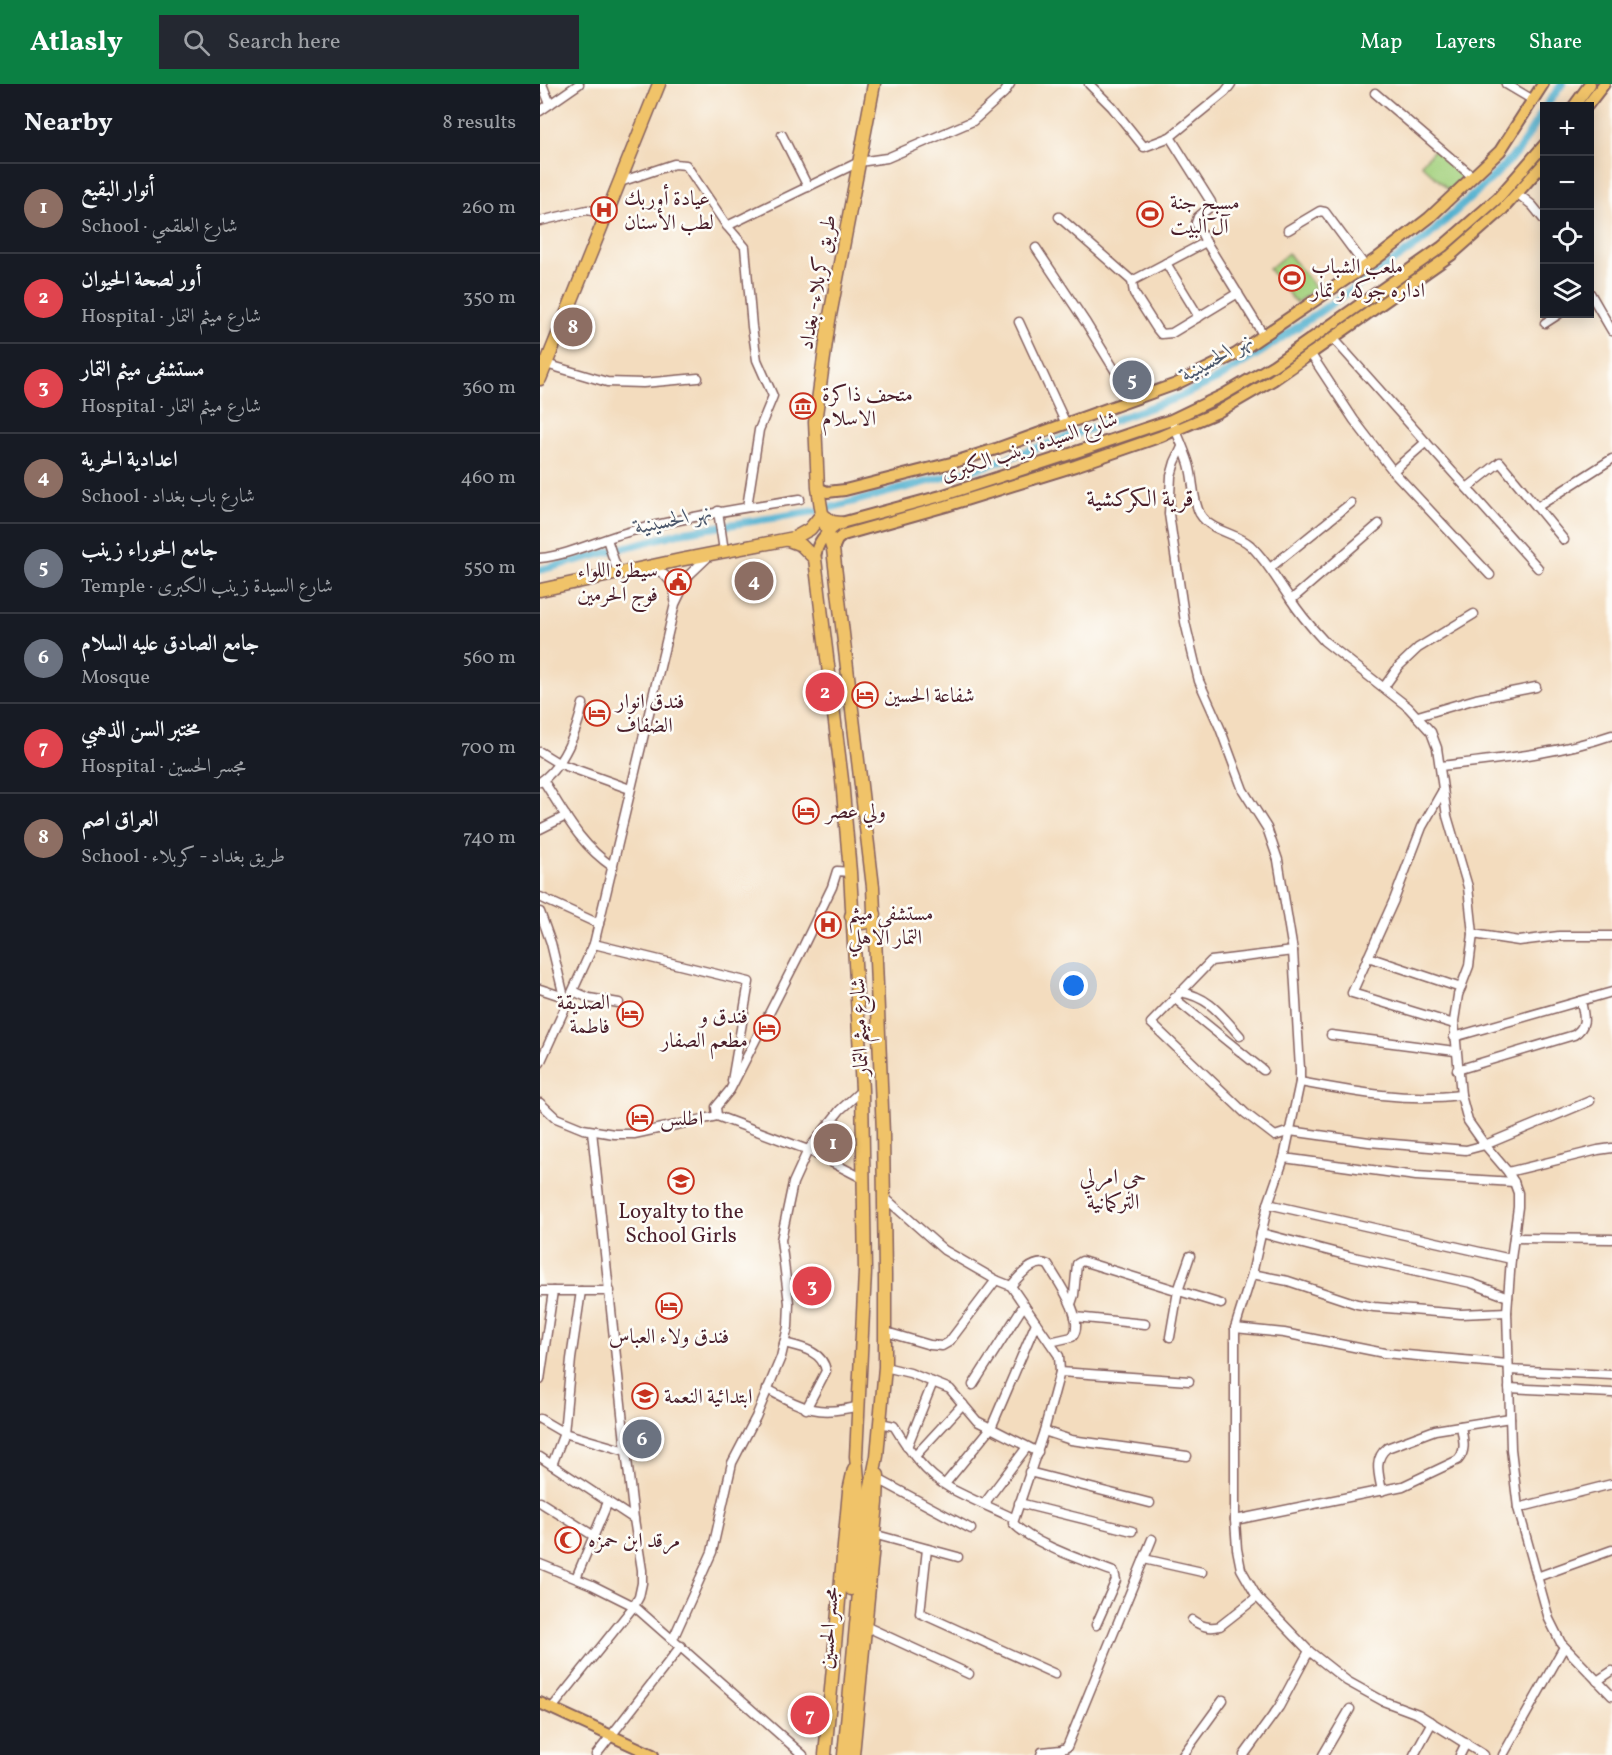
<!DOCTYPE html>
<meta charset="utf-8">
<style>
body{margin:0;font-family:Vollkorn,Amiri,serif;background:#242831;color:#f1f3f6}
.controls{position:absolute;right:18px;top:18px;display:grid;overflow:hidden;border-radius:0px;box-shadow:0 3px 15px #0003}
.controls button{width:54px;height:54px;display:grid;place-items:center;padding:0;border:0;border-bottom:2px solid #363941;background:#171b24;color:#f1f3f6;font:30px sans-serif}
.you{position:absolute;left:534px;top:902px;width:21px;height:21px;margin:-15px;border:4px solid #fff;border-radius:50%;background:#1a73e8;box-shadow:0 0 0 9px #1a73e833}
.badge{display:grid;place-items:center;width:39px;height:39px;border-radius:50%;background:#0b8043;color:#fff;font-size:20px;font-weight:700}
.pin{position:absolute;translate:-50% -50%;border:3px solid #fff;box-shadow:0 2px 6px #0006}
.list{margin:0;padding:0;list-style:none}
h2{display:flex;justify-content:space-between;align-items:center;height:78px;margin:0;padding:0 24px;font-size:26px}
h2 small{font-size:20px;font-weight:400;color:#9ea1a6}
.list li{display:grid;grid-template-columns:39px 1fr auto;gap:18px;align-items:center;box-sizing:border-box;height:90px;padding:0 24px;border-top:2px solid #363941}
.list b{display:block;font-size:22px;white-space:nowrap}
.list p{margin:0;font-size:20px;white-space:nowrap;color:#9ea1a6}
.list em{font-size:20px;font-style:normal;color:#9ea1a6}
.icon{flex:none;width:33px;height:33px;fill:none;stroke:currentColor;stroke-width:2;stroke-linecap:round;stroke-linejoin:round}
.map{position:relative;flex:none;width:1072px;height:1671px;overflow:hidden}
header{display:flex;align-items:center;gap:36px;box-sizing:border-box;height:84px;padding:0 30px;background:#0b8043;color:#fff}
header strong{font-size:28px}
nav{display:flex;gap:33px;margin-inline-start:auto;font-size:21px}
.search{width:420px;height:54px;background:#242831;display:flex;align-items:center;gap:15px;box-sizing:border-box;padding:0 21px;border-radius:0px;color:#9ea1a6;font-size:22px}
main{display:flex}
aside{flex:1;background:#171b24}
.map>svg:first-child{display:block}
.park{fill:#a5d280;stroke:#787856;stroke-width:1.5}
.lines{fill:none;stroke-linecap:round;stroke-linejoin:round}
.canal{stroke:#51b0cf;stroke-width:8}
.minor-casing{stroke:#85615e;stroke-width:11}
.major-casing{stroke:#85615e;stroke-width:14}
.highway-casing{stroke:#85615e;stroke-width:15}
.minor{stroke:#fff;stroke-width:8}
.major{stroke:#f0c369;stroke-width:10}
.highway{stroke:#f0c369;stroke-width:12}
.labels{text-anchor:middle;stroke-width:5;stroke-linejoin:round;paint-order:stroke}
.poi-label{font-size:21px;fill:#4a1f2b;stroke:#fdfcf7;text-anchor:start}
.street-label{font-size:21px;fill:#4a1f2b;stroke:#fdfcf7}
.water-label{font-size:22px;font-style:italic;fill:#4d596d;stroke:#fdfcf7}
.neighbourhood-label{font-size:22px;fill:#4a1f2b;stroke:#fdfcf7}
.quarter-label{font-size:24px;fill:#4a1f2b;stroke:#fdfcf7}
</style>
<header>
<strong>Atlasly</strong>
<div class="search"><svg class="icon" aria-label="search" viewBox="0 0 24 24"><circle cx="10" cy="10" r="6"/><path d="M15 15l6 6"/></svg>Search here</div>
<nav><a>Map</a><a>Layers</a><a>Share</a></nav>
</header>
<main>
<aside>
<h2>Nearby<small>8 results</small></h2>
<ul class="list">
<li><span class="badge" style="background:#8d6e63">1</span><div><b>أنوار البقيع</b><p>School · شارع العلقمي</p></div><em>260 m</em></li>
<li><span class="badge" style="background:#e0444e">2</span><div><b>أور لصحة الحيوان</b><p>Hospital · شارع ميثم التمار</p></div><em>350 m</em></li>
<li><span class="badge" style="background:#e0444e">3</span><div><b>مستشفى ميثم التمار</b><p>Hospital · شارع ميثم التمار</p></div><em>360 m</em></li>
<li><span class="badge" style="background:#8d6e63">4</span><div><b>اعدادية الحرية</b><p>School · شارع باب بغداد</p></div><em>460 m</em></li>
<li><span class="badge" style="background:#6b7280">5</span><div><b>جامع الحوراء زينب</b><p>Temple · شارع السيدة زينب الكبرى</p></div><em>550 m</em></li>
<li><span class="badge" style="background:#6b7280">6</span><div><b>جامع الصادق عليه السلام</b><p>Mosque</p></div><em>560 m</em></li>
<li><span class="badge" style="background:#e0444e">7</span><div><b>مختبر السن الذهبي</b><p>Hospital · مجسر الحسين</p></div><em>700 m</em></li>
<li><span class="badge" style="background:#8d6e63">8</span><div><b>العراق اصم</b><p>School · طريق بغداد - كربلاء</p></div><em>740 m</em></li>
</ul>
</aside>
<div class="map">
<svg width="1072" height="1671" viewBox="0 0 1072 1671">
<rect width="100%" height="100%" fill="#fdfcf7"/>
<filter id="ink" filterUnits="userSpaceOnUse"><feTurbulence type="fractalNoise" baseFrequency=".0167" numOctaves="2"/><feDisplacementMap in="SourceGraphic" scale="12" xChannelSelector="R" yChannelSelector="G"/><feConvolveMatrix kernelMatrix="1 2 1 2 8 2 1 2 1" color-interpolation-filters="sRGB"/></filter>
<filter id="wash" filterUnits="userSpaceOnUse"><feTurbulence type="fractalNoise" baseFrequency=".008" numOctaves="4" result="noise"/><feDisplacementMap in="SourceGraphic" scale="24" xChannelSelector="R" yChannelSelector="G"/><feGaussianBlur stdDeviation="1.35" result="paint"/><feColorMatrix in="noise" values="0 0 0 0 0 0 0 0 0 0 0 0 0 0 0 0 0 1.4 0 .05"/><feComposite in="paint" operator="in"/></filter>
<g filter="url(#wash)">
<rect width="100%" height="100%" fill="#f3dcbe"/>
<g class="park">
<polygon points="896,64 925,90 910,107 881,80"/>
<polygon points="748,169 776,204 756,219 729,185"/>
</g>
<g class="lines">
<g class="canal">
<polyline points="1006,22 1022,0"/>
<polyline points="289,424 446,382 639,313 675,296 724,266 884,156 953,93 979,66 1005,24"/>
<polyline points="0,486 139,449 275,427"/>
</g>
</g>
</g>
<g filter="url(#ink)">
<g class="lines">
<g class="minor-casing">
<g id="minor">
<polyline points="2,0 10,20"/>
<polyline points="549,0 572,23 604,63 630,53 685,8 691,0"/>
<polyline points="966,0 993,16"/>
<polyline points="835,9 933,93"/>
<polyline points="0,27 39,0"/>
<polyline points="242,51 268,103"/>
<polyline points="630,53 671,118 671,122 658,133 656,139 666,158 724,252"/>
<polyline points="80,98 134,80 146,81 187,142 319,78 347,74 433,37 464,9 470,0"/>
<polyline points="978,110 992,121 1005,137"/>
<polyline points="519,133 592,197"/>
<polyline points="0,137 47,126 68,130"/>
<polyline points="187,142 205,163 212,243 217,276 233,312 219,346 207,423"/>
<polyline points="748,146 780,127 785,128 825,182"/>
<polyline points="666,158 592,197 594,209 617,245 621,250 632,249 698,209"/>
<polyline points="496,164 546,239 593,316"/>
<polyline points="626,179 659,233"/>
<polyline points="1050,209 1072,247"/>
<polyline points="479,238 526,340"/>
<polyline points="1005,239 1019,230"/>
<polyline points="793,254 998,484"/>
<polyline points="770,269 814,336 853,387 950,491"/>
<polyline points="6,280 67,298 103,299 158,294"/>
<path d="M 634,342 C 639,354 645,367 649,380 C 654,397 652,415 660,430 C 671,448 695,448 710,461 C 726,476 737,496 749,513 C 759,529 771,543 784,557 L 868,623 L 891,648 L 897,664 L 907,732 L 928,803 L 933,850 L 929,882 L 918,911 L 914,937 L 921,1011 L 928,1037 L 945,1061 L 968,1088 L 974,1098 L 978,1109 L 978,1123 L 971,1175 L 967,1228 L 971,1365 L 978,1424 L 1009,1535 L 1021,1559 L 1072,1612"/>
<polyline points="642,363 635,378 631,392 629,430 645,538 659,597 680,644 703,706 727,744 738,776 753,867 760,985 760,998 744,1074 728,1120 712,1190 695,1244 695,1436 697,1465 701,1485 717,1513 769,1567 807,1597 843,1617 878,1630 944,1671"/>
<polyline points="853,387 886,358"/>
<polyline points="927,404 960,378 1024,456"/>
<polyline points="997,423 1072,375"/>
<polyline points="178,427 184,467"/>
<polyline points="67,455 78,489"/>
<path d="M 0,474 C 27,472 61,455 88,448 C 145,433 202,424 260,415"/>
<path d="M 111,483 C 126,489 135,500 135,516"/>
<polyline points="730,484 811,419"/>
<polyline points="751,516 839,440"/>
<polyline points="844,603 859,582 878,564 934,530"/>
<polyline points="878,632 936,615 996,603"/>
<polyline points="0,668 18,679 90,705"/>
<path d="M 901,682 C 959,675 1017,670 1072,651"/>
<path d="M 3,696 C 25,730 39,760 73,783"/>
<path d="M 0,698 C 24,682 37,646 43,620"/>
<polyline points="903,706 882,743 854,816 812,909 914,940"/>
<polyline points="0,745 26,732"/>
<polyline points="0,813 59,840"/>
<polyline points="0,828 11,859 26,921"/>
<polyline points="933,850 979,857 1019,852 1072,852"/>
<polyline points="54,860 209,898 192,997"/>
<polyline points="753,867 671,877 611,939 705,1029 735,1052 750,1047 829,1058 926,1066 945,1061 1050,1017"/>
<polyline points="828,873 921,904"/>
<polyline points="0,905 24,913"/>
<polyline points="33,907 49,914 79,919"/>
<path d="M 640,908 C 670,913 681,931 700,952"/>
<polyline points="634,914 723,986"/>
<polyline points="791,951 915,967"/>
<polyline points="914,953 1072,908"/>
<polyline points="0,979 54,860 135,520 149,491 169,472"/>
<path d="M 917,986 L 1034,951 C 1048,942 1044,932 1041,917"/>
<path d="M 760,998 C 814,1008 866,1018 921,1011"/>
<polyline points="0,1019 16,1034 43,1045 74,1050 94,1050 177,1032 268,1066 324,1095"/>
<polyline points="177,1032 176,1023 190,1006 262,865 292,803 297,787 310,788"/>
<polyline points="744,1074 876,1092 974,1098"/>
<polyline points="968,1088 1058,1066 1072,1064"/>
<path d="M 344,1113 L 404,1166 L 456,1196 L 471,1202 L 519,1272 L 520,1288 L 504,1347 L 473,1439 C 494,1461 545,1477 574,1488 L 576,1496 L 556,1541"/>
<polyline points="728,1120 971,1175"/>
<polyline points="721,1149 809,1172 931,1199 968,1213"/>
<polyline points="974,1154 1072,1155"/>
<polyline points="712,1190 748,1197 817,1220 834,1223 921,1230 967,1228"/>
<path d="M 471,1202 C 479,1192 494,1174 508,1181 C 517,1196 547,1237 532,1253 L 510,1258"/>
<polyline points="0,1207 70,1207"/>
<polyline points="531,1220 534,1211 537,1180 542,1177 681,1220"/>
<polyline points="535,1233 605,1240"/>
<polyline points="695,1244 744,1249 844,1269 968,1280"/>
<polyline points="346,1248 390,1261 402,1262 409,1258 456,1196"/>
<polyline points="630,1253 638,1207 650,1172"/>
<path d="M 244,1259 C 260,1263 283,1267 286,1287 L 266,1325"/>
<polyline points="345,1283 370,1289 410,1305 437,1337 498,1368"/>
<polyline points="969,1286 1072,1291"/>
<polyline points="520,1288 649,1297"/>
<polyline points="0,1296 13,1207"/>
<polyline points="433,1301 484,1221"/>
<polyline points="969,1304 1072,1309"/>
<path d="M 227,1305 C 263,1324 277,1333 319,1322"/>
<polyline points="0,1335 24,1349 86,1367"/>
<path d="M 340,1339 L 354,1342 C 368,1365 385,1390 410,1404 C 430,1415 452,1424 473,1434"/>
<polyline points="504,1347 531,1356 647,1372"/>
<polyline points="367,1363 393,1298"/>
<polyline points="375,1372 423,1320"/>
<polyline points="0,1373 94,1435"/>
<polyline points="12,1381 24,1349 31,1275 41,1207"/>
<polyline points="489,1388 610,1419"/>
<polyline points="338,1395 431,1445"/>
<polyline points="405,1400 451,1344 496,1239"/>
<path d="M 842,1407 C 839,1391 833,1375 847,1364 L 895,1346 L 970,1334"/>
<polyline points="0,1418 54,1452"/>
<polyline points="479,1419 592,1447"/>
<polyline points="444,1420 487,1363"/>
<polyline points="978,1424 1072,1400"/>
<path d="M 695,1436 L 863,1402 L 918,1376 C 927,1366 923,1355 921,1342"/>
<polyline points="333,1450 418,1473"/>
<polyline points="387,1465 380,1529 515,1590"/>
<polyline points="604,1475 662,1488"/>
<polyline points="0,1480 52,1501 94,1522 263,1671"/>
<polyline points="997,1493 1072,1466"/>
<polyline points="36,1494 68,1418"/>
<path d="M 652,1536 C 661,1542 669,1545 680,1542 L 717,1513"/>
<polyline points="325,1542 429,1590"/>
<polyline points="133,1555 172,1468 192,1379 216,1333 241,1273 248,1243 249,1219 241,1156 253,1099 268,1066 300,1026 322,1006"/>
<polyline points="1057,1597 1072,1587"/>
<polyline points="12,1624 94,1522 99,1513 102,1499 102,1486 94,1435 86,1367 52,1047"/>
<polyline points="56,1671 141,1562"/>
<polyline points="501,1671 502,1668 521,1666 527,1663 612,1455"/>
<polyline points="643,1671 683,1616"/>
<polyline points="704,1671 739,1623 769,1567"/>
<polyline points="783,1671 810,1625"/>
<polyline points="874,1671 892,1638"/>
<polyline points="920,1671 926,1659"/>
<polyline points="963,1671 1024,1563"/>
</g>
</g>
<g class="major-casing">
<g id="major">
<polyline points="1034,22 1050,0"/>
<polyline points="1047,22 1064,0"/>
<polyline points="278,404 287,408 305,406 411,379 456,365 636,300 696,270 836,175 889,134 960,67 1003,0"/>
<polyline points="293,465 297,456 303,451 406,422 535,382 619,353 678,328 733,296 911,171 962,126 1005,78"/>
<path d="M 275,475 C 276,459 287,447 301,439 L 401,412 L 527,371 L 631,336 L 683,311 L 734,281 L 902,163 L 958,114 L 1005,60"/>
<polyline points="0,1619 113,1671"/>
</g>
</g>
<g class="highway-casing">
<g id="highway">
<polyline points="0,295 119,0"/>
<polyline points="283,431 292,438 301,439"/>
<polyline points="248,456 261,461 275,475 302,696 310,788 322,1006 325,1188 316,1372 319,1407 311,1505"/>
<polyline points="0,506 140,476 254,454 270,445 282,430"/>
<path d="M 311,832 C 318,842 329,841 335,830"/>
<polyline points="285,1671 309,1407 314,1385"/>
<polyline points="304,1671 327,1422 337,1372 345,1283 345,1191 343,1049 333,803 293,465 282,430 278,404 275,338 289,237 334,0"/>
<polyline points="313,1671 337,1419 338,1391"/>
</g>
</g>
<use href="#minor" class="minor"/>
<use href="#major" class="major"/>
<use href="#highway" class="highway"/>
</g>
</g>
<defs>
<g id="hospital-ring" transform="scale(1.35)"><circle r="9.5" fill="#fdfcf7" stroke="#c8321e" stroke-width="1.5"/><path d="M-5-5h3v3.5h4V-5h3V5h-3V1.5h-4V5h-3Z" fill="#c8321e"/></g>
<g id="stadium-ring" transform="scale(1.35)"><circle r="9.5" fill="#fdfcf7" stroke="#c8321e" stroke-width="1.5"/><path d="M0-5a6.5 5 0 1 0 0 10a6.5 5 0 1 0 0-10ZM-3.5-1.8h7v3.6h-7Z" fill="#c8321e"/></g>
<g id="museum-ring" transform="scale(1.35)"><circle r="9.5" fill="#fdfcf7" stroke="#c8321e" stroke-width="1.5"/><path d="M0-6L6-3V-2H-6V-3ZM-5-1h2V3h-2ZM-1-1h2V3h-2ZM3-1h2V3H3ZM-6 4H6V6H-6Z" fill="#c8321e"/></g>
<g id="civic-ring" transform="scale(1.35)"><circle r="9.5" fill="#fdfcf7" stroke="#c8321e" stroke-width="1.5"/><path d="M-.6-6.5H3V-4.5H.6V-3L4-1V1h2V6H-6V1h2V-1L-.6-3ZM-1.2 2.5V6h2.4V2.5Z" fill="#c8321e"/></g>
<g id="hotel-ring" transform="scale(1.35)"><circle r="9.5" fill="#fdfcf7" stroke="#c8321e" stroke-width="1.5"/><path d="M-6-4.5h1.5V1H6V5H4.5V3h-9V5H-6ZM-4 0a1.8 1.8 0 1 1 3.6 0ZM.5 0V-2.5h3Q6-2.5 6 0Z" fill="#c8321e"/></g>
<g id="school-ring" transform="scale(1.35)"><circle r="9.5" fill="#fdfcf7" stroke="#c8321e" stroke-width="1.5"/><path d="M0-5L7-2L0 1L-7-2ZM-4 1L0 2.5L4 1V4Q0 6-4 4Z" fill="#c8321e"/></g>
<g id="mosque-ring" transform="scale(1.35)"><circle r="9.5" fill="#fdfcf7" stroke="#c8321e" stroke-width="1.5"/><path d="M3.5-4.9A6 6 0 1 0 3.5 4.9A5 5 0 1 1 3.5-4.9Z" fill="#c8321e"/></g>
</defs>
<g fill-rule="evenodd">
<use href="#hospital-ring" x="64" y="126"/>
<use href="#stadium-ring" x="610" y="130"/>
<use href="#stadium-ring" x="752" y="194"/>
<use href="#museum-ring" x="263" y="322"/>
<use href="#civic-ring" x="138" y="498"/>
<use href="#hotel-ring" x="325" y="611"/>
<use href="#hotel-ring" x="57" y="629"/>
<use href="#hotel-ring" x="266" y="727"/>
<use href="#hospital-ring" x="288" y="841"/>
<use href="#hotel-ring" x="90" y="930"/>
<use href="#hotel-ring" x="227" y="944"/>
<use href="#hotel-ring" x="100" y="1034"/>
<use href="#school-ring" x="141" y="1097"/>
<use href="#hotel-ring" x="129" y="1222"/>
<use href="#school-ring" x="105" y="1312"/>
<use href="#mosque-ring" x="28" y="1456"/>
</g>
<g class="labels">
<g class="poi-label">
<text x="84" y="121">عيادة أوربك<tspan x="84" dy="24">لطب الأسنان</tspan></text>
<text x="630" y="125">مسبح جنة<tspan x="630" dy="24">آل البيت</tspan></text>
<text x="771" y="189">ملعب الشباب<tspan x="771" dy="24">اداره جوكه و تمار</tspan></text>
<text x="282" y="317">متحف ذاكرة<tspan x="282" dy="24">الاسلام</tspan></text>
<text x="118" y="493" text-anchor="end">سيطرة اللواء<tspan x="118" dy="24">فوج الحرمين</tspan></text>
<text x="344" y="618">شفاعة الحسين</text>
<text x="76" y="624">فندق انوار<tspan x="76" dy="24">الضفاف</tspan></text>
<text x="286" y="734">ولي عصر</text>
<text x="308" y="836">مستشفى ميثم<tspan x="308" dy="24">التمار الاهلي</tspan></text>
<text x="70" y="925" text-anchor="end">الصديقة<tspan x="70" dy="24">فاطمة</tspan></text>
<text x="208" y="939" text-anchor="end">فندق و<tspan x="208" dy="24">مطعم الصفار</tspan></text>
<text x="120" y="1041">اطلس</text>
<text x="141" y="1134" text-anchor="middle">Loyalty to the<tspan x="141" dy="24">School Girls</tspan></text>
<text x="129" y="1259" text-anchor="middle">فندق ولاء العباس</text>
<text x="124" y="1319">ابتدائية النعمة</text>
<text x="48" y="1463">مرقد ابن حمزه</text>
</g>
<g class="street-label">
<text transform="translate(277 198) rotate(-80)" y="7">طريق كربلاء- بغداد</text>
<text transform="translate(489 362) rotate(-18)" y="7">شارع السيدة زينب الكبرى</text>
<text transform="translate(319 943) rotate(-92)" y="7">شارع ميثم التمار</text>
<text transform="translate(288 1544) rotate(-86)" y="7">مجسر الحسين</text>
</g>
<g class="water-label">
<text transform="translate(676 272) rotate(-29)" y="8">نهر الحسينية</text>
<text transform="translate(133 434) rotate(-12)" y="8">نهر الحسينية</text>
</g>
<g class="neighbourhood-label">
<text x="573" y="1100">حي امرلي<tspan x="573" dy="25">التركمانية</tspan></text>
</g>
<g class="quarter-label">
<text x="600" y="422">قرية الكركشية</text>
</g>
</g>
</svg>
<div class="controls">
<button>+</button>
<button>−</button>
<button><svg class="icon" aria-label="locate" viewBox="0 0 24 24"><circle cx="12" cy="12" r="6"/><path d="M12 2v4M12 18v4M2 12h4M18 12h4"/></svg></button>
<button><svg class="icon" aria-label="layers" viewBox="0 0 24 24"><path d="M12 4l9 5-9 5-9-5zM3 14l9 5 9-5"/></svg></button>
</div>
<div class="you"></div>
<div class="pin badge" style="left:293px;top:1059px;background:#8d6e63">1</div>
<div class="pin badge" style="left:285px;top:608px;background:#e0444e">2</div>
<div class="pin badge" style="left:272px;top:1202px;background:#e0444e">3</div>
<div class="pin badge" style="left:214px;top:497px;background:#8d6e63">4</div>
<div class="pin badge" style="left:592px;top:296px;background:#6b7280">5</div>
<div class="pin badge" style="left:102px;top:1355px;background:#6b7280">6</div>
<div class="pin badge" style="left:270px;top:1631px;background:#e0444e">7</div>
<div class="pin badge" style="left:33px;top:243px;background:#8d6e63">8</div>
</div>
</main>
